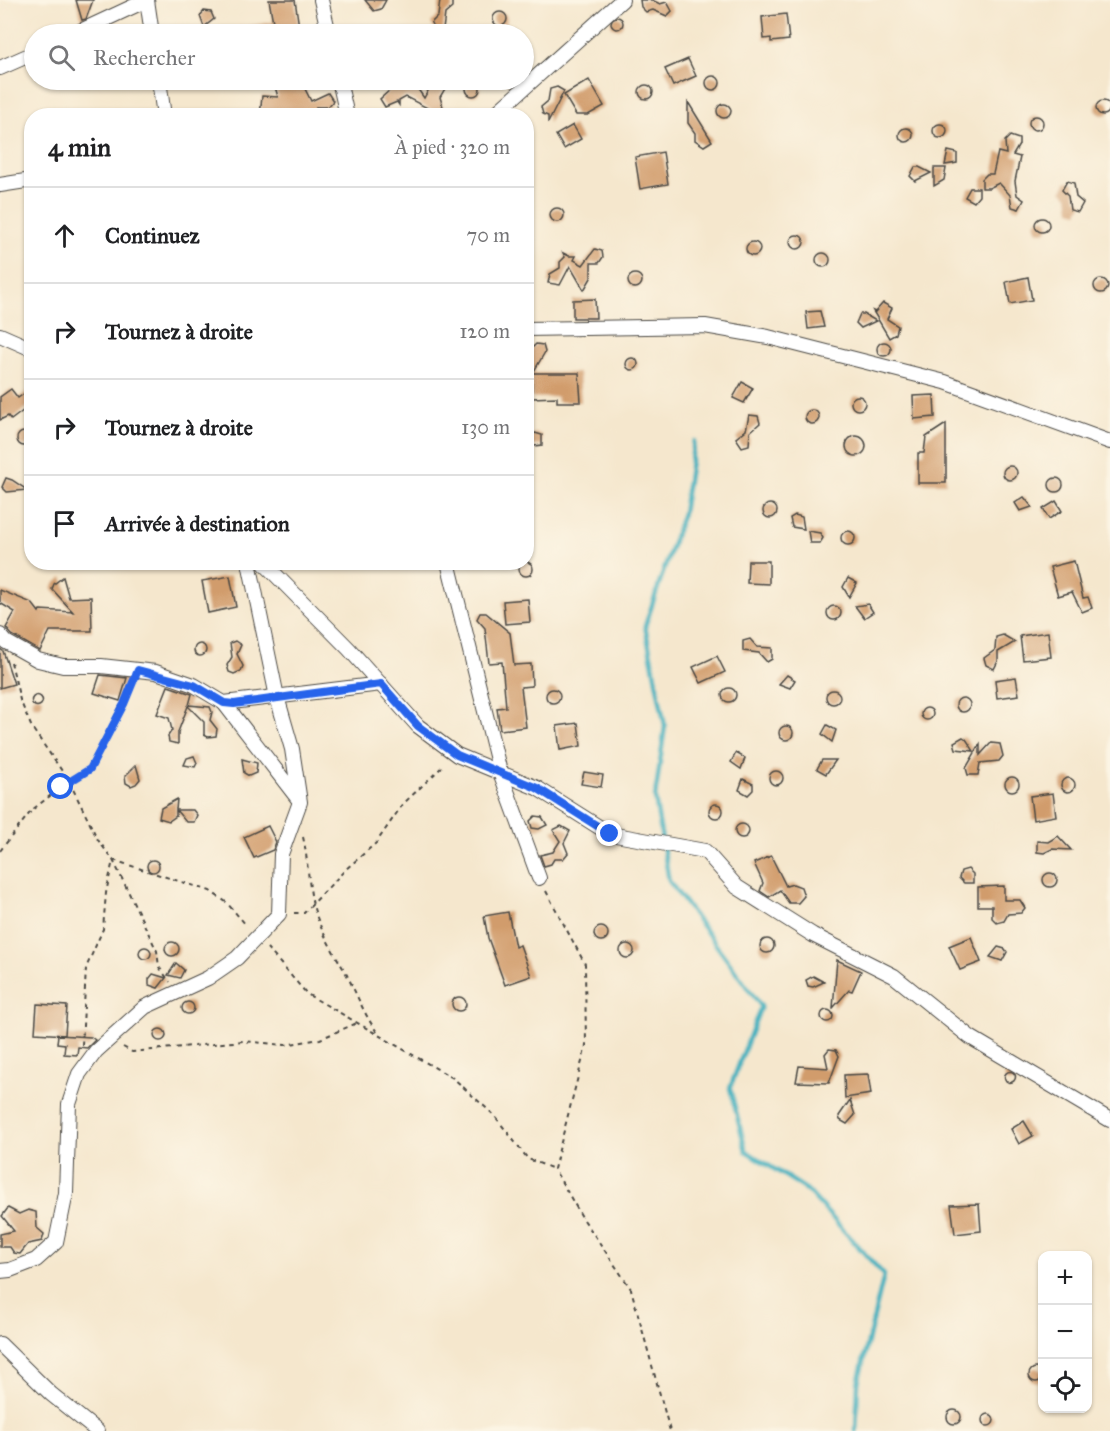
<!DOCTYPE html>
<html lang="fr">
<meta charset="utf-8">
<style>
body{margin:0;font-family:"IM FELL Great Primer",serif;background:#f2f2f2;color:#202124}
.controls{position:absolute;right:18px;bottom:18px;display:grid;overflow:hidden;border-radius:12px;box-shadow:0 2px 4px #0004}
.controls button{width:54px;height:54px;display:grid;place-items:center;padding:0;border:0;border-bottom:2px solid #e0e0e0;background:#fff;color:#202124;font:30px sans-serif}
.stop{position:absolute;width:18px;height:18px;margin:-14px;border:4px solid #2563eb;border-radius:50%;background:#fff}
.stop.end{background:#2563eb;border-color:#fff;box-shadow:0 2px 6px #0008}
.list{margin:0;padding:0;list-style:none}
h2{display:flex;justify-content:space-between;align-items:center;height:78px;margin:0;padding:0 24px;font-size:26px}
h2 small{font-size:20px;font-weight:400;color:#757577}
.list li{display:grid;grid-template-columns:39px 1fr auto;gap:18px;align-items:center;box-sizing:border-box;height:96px;padding:0 24px;border-top:2px solid #e0e0e0}
.list b{display:block;font-size:22px;white-space:nowrap}
.list em{font-size:20px;font-style:normal;color:#757577}
.icon{flex:none;width:33px;height:33px;fill:none;stroke:currentColor;stroke-width:2;stroke-linecap:round;stroke-linejoin:round}
.map{position:relative;flex:none;width:1110px;height:1431px;overflow:hidden}
.search{position:absolute;background:#fff;box-shadow:0 2px 4px #0004;left:24px;top:24px;width:510px;height:66px;display:flex;align-items:center;gap:15px;box-sizing:border-box;padding:0 21px;border-radius:33px;color:#757577;font-size:22px}
.panel{position:absolute;background:#fff;box-shadow:0 2px 4px #0004;left:24px;top:108px;width:510px;height:462px;border-radius:24px}
.map>svg:first-child{display:block}
.lines{fill:none;stroke-linecap:round;stroke-linejoin:round}
.stream{stroke:#43b1bf;stroke-width:4.5}
.building{fill:#d19c6c}
.street-casing{stroke:#494743;stroke-width:16}
.path{stroke:#494743;stroke-width:2;stroke-dasharray:4.5 4.5;stroke-linecap:butt}
.street{stroke:#fff;stroke-width:14}
.route{stroke:#2563eb;stroke-width:8}
</style>
<div class="map">
<svg width="1110" height="1431" viewBox="0 0 1110 1431">
<rect width="100%" height="100%" fill="#fcf5e5"/>
<filter id="ink" filterUnits="userSpaceOnUse"><feTurbulence type="fractalNoise" baseFrequency=".0167" numOctaves="2"/><feDisplacementMap in="SourceGraphic" scale="12" xChannelSelector="R" yChannelSelector="G"/><feConvolveMatrix kernelMatrix="1 2 1 2 8 2 1 2 1" color-interpolation-filters="sRGB"/></filter>
<filter id="wash" filterUnits="userSpaceOnUse"><feTurbulence type="fractalNoise" baseFrequency=".008" numOctaves="4" result="noise"/><feDisplacementMap in="SourceGraphic" scale="24" xChannelSelector="R" yChannelSelector="G"/><feGaussianBlur stdDeviation="1.35" result="paint"/><feColorMatrix in="noise" values="0 0 0 0 0 0 0 0 0 0 0 0 0 0 0 0 0 1.4 0 .05"/><feComposite in="paint" operator="in"/></filter>
<g filter="url(#wash)">
<rect width="100%" height="100%" fill="#f5e7cd"/>
<g class="lines">
<polyline class="stream" points="694,441 683,513 645,626 665,726 655,798 669,881 761,1006 730,1088 746,1151 807,1190 884,1275 858,1383 856,1431"/>
</g>
<g id="blocks">
<g class="building">
<polygon points="76,0 93,0 86,19 82,20"/>
<polygon points="269,0 295,0 300,34 238,34 237,28 273,22"/>
<polygon points="365,0 386,0 381,9 374,11"/>
<polygon points="440,0 452,0 452,8 445,14 443,30 436,32 431,23 438,16"/>
<polygon points="640,0 652,0 660,4 667,2 672,11 667,16 653,10 646,12 641,7"/>
<polygon points="204,11 211,12 214,19 204,27 200,16"/>
<circle cx="500" cy="19" r="7"/>
<polygon points="786,14 789,40 771,42 771,38 764,39 762,17"/>
<circle cx="617" cy="23" r="6"/>
<polygon points="688,59 696,76 673,86 665,69"/>
<circle cx="713" cy="83" r="7"/>
<polygon points="273,80 299,80 301,88 304,87 311,101 328,93 333,101 328,107 316,107 319,116 260,116 262,96 278,97"/>
<polygon points="383,80 413,82 424,98 434,80 444,80 446,87 440,97 443,107 435,112 406,97 399,101 399,105 397,102 385,107 380,99 390,90"/>
<polygon points="589,80 604,106 588,115 576,115 564,95"/>
<circle cx="473" cy="89" r="7"/>
<circle cx="646" cy="92" r="7"/>
<polygon points="557,87 564,91 548,123 548,116 543,114 541,107 548,101 550,89"/>
<circle cx="1103" cy="108" r="7"/>
<polygon points="688,102 712,141 704,146 695,140 695,133 688,123"/>
<circle cx="724" cy="111" r="7"/>
<circle cx="1036" cy="123" r="7"/>
<circle cx="940" cy="131" r="7"/>
<polygon points="573,125 581,139 564,149 556,135"/>
<circle cx="906" cy="135" r="7"/>
<polygon points="1010,136 1019,139 1019,145 1013,155 1020,157 1015,181 1017,195 1024,200 1019,209 1012,207 1010,195 999,183 989,188 982,188 982,179 987,174 993,174 998,152 1006,154 1005,141"/>
<polygon points="948,151 957,153 957,163 945,165"/>
<polygon points="663,152 668,184 640,189 635,157"/>
<polygon points="915,167 919,167 931,173 915,181 910,176"/>
<polygon points="934,168 946,168 944,180 934,186"/>
<polygon points="1067,181 1074,183 1076,197 1083,203 1078,212 1070,210 1068,196 1062,190"/>
<polygon points="970,188 979,188 979,196 974,202 965,197"/>
<circle cx="557" cy="215" r="7"/>
<circle cx="1042" cy="225" r="7"/>
<circle cx="797" cy="242" r="7"/>
<circle cx="753" cy="249" r="7"/>
<polygon points="595,249 602,251 603,257 599,263 591,263 591,278 584,290 570,266 560,285 548,283 550,274 560,268 560,262 565,257 563,253 569,256 576,256 574,260 583,265"/>
<circle cx="823" cy="260" r="7"/>
<circle cx="635" cy="281" r="7"/>
<polygon points="1028,277 1032,300 1010,304 1006,282"/>
<circle cx="1101" cy="286" r="7"/>
<polygon points="595,299 596,318 573,318 573,300"/>
<polygon points="883,303 892,308 887,319 898,326 896,334 889,338 873,311 875,312"/>
<polygon points="820,311 824,327 808,329 806,312"/>
<polygon points="860,314 864,314 876,321 861,328 856,323"/>
<circle cx="884" cy="349" r="7"/>
<polygon points="536,344 543,345 545,352 533,373 579,373 581,402 557,402 557,397 532,398 531,349"/>
<circle cx="632" cy="364" r="6"/>
<polygon points="742,382 753,388 744,403 733,398"/>
<polygon points="32,388 32,404 11,420 8,416 0,420 0,397 11,389 18,398"/>
<polygon points="934,395 935,417 914,419 913,396"/>
<circle cx="858" cy="403" r="7"/>
<circle cx="812" cy="417" r="7"/>
<polygon points="749,415 758,416 760,423 750,432 749,445 742,447 736,438 746,430"/>
<polygon points="946,424 946,483 918,483 918,453 924,453 926,437"/>
<circle cx="24" cy="439" r="7"/>
<polygon points="535,433 542,435 542,445 526,447 526,438"/>
<circle cx="856" cy="446" r="10"/>
<circle cx="1010" cy="473" r="7"/>
<circle cx="1056" cy="485" r="7"/>
<polygon points="6,478 12,480 27,490 7,492 2,487"/>
<polygon points="1024,497 1032,507 1020,511 1015,503"/>
<polygon points="1056,501 1062,511 1049,519 1043,509"/>
<circle cx="770" cy="511" r="7"/>
<polygon points="795,515 802,517 804,529 792,527 790,518"/>
<circle cx="848" cy="538" r="7"/>
<polygon points="808,531 820,533 823,538 820,543 810,543"/>
<polygon points="748,561 769,561 769,584 747,583"/>
<polygon points="1074,561 1083,598 1088,597 1092,608 1082,612 1072,592 1058,596 1050,567"/>
<circle cx="526" cy="569" r="7"/>
<polygon points="230,576 236,607 208,613 202,581"/>
<polygon points="63,577 69,598 91,597 92,631 50,631 40,651 12,635 6,628 15,612 0,603 0,590 32,603 39,612 40,610 73,612 52,589 54,584"/>
<polygon points="848,578 857,583 849,597 843,587"/>
<polygon points="528,599 530,622 505,624 503,601"/>
<polygon points="868,604 873,612 864,618 855,606"/>
<circle cx="834" cy="613" r="7"/>
<polygon points="480,613 486,613 510,633 514,665 531,664 532,686 521,687 526,727 500,730 497,708 506,707 502,662 489,663 485,628 477,619"/>
<polygon points="1048,632 1051,657 1023,660 1020,636"/>
<polygon points="1003,635 1015,642 998,652 998,661 994,669 986,665 984,658 995,650 996,637"/>
<polygon points="750,639 757,647 772,648 772,659 767,662 759,653 743,651 743,641"/>
<polygon points="235,641 241,645 237,654 243,666 241,671 234,674 229,672 227,665 232,657 230,643"/>
<circle cx="200" cy="650" r="6"/>
<polygon points="0,649 3,651 14,684 0,688"/>
<polygon points="717,656 725,672 701,683 693,667"/>
<polygon points="100,675 127,678 120,701 94,693"/>
<polygon points="787,675 795,680 790,688 779,684"/>
<polygon points="1016,677 1019,695 997,698 995,680"/>
<polygon points="168,686 192,694 189,705 210,707 212,712 210,720 217,729 216,736 208,737 204,735 204,722 188,706 178,732 178,744 169,742 168,736 172,730 169,718 157,714"/>
<circle cx="729" cy="695" r="7"/>
<circle cx="553" cy="696" r="7"/>
<circle cx="833" cy="697" r="7"/>
<circle cx="37" cy="701" r="5.5"/>
<circle cx="963" cy="705" r="7"/>
<circle cx="927" cy="714" r="6"/>
<polygon points="578,723 581,746 560,750 557,726"/>
<polygon points="827,725 836,730 832,742 822,734"/>
<circle cx="786" cy="733" r="7"/>
<polygon points="963,737 966,739 974,751 956,749 954,742"/>
<polygon points="991,743 1000,744 1003,756 999,761 980,763 978,775 968,775 966,768 980,744 980,755"/>
<polygon points="736,753 745,758 741,769 731,762"/>
<polygon points="194,756 197,763 195,767 184,765 187,758"/>
<polygon points="242,759 257,763 256,773 249,776 244,773"/>
<polygon points="822,760 836,760 826,774 817,769"/>
<polygon points="136,765 140,779 136,784 131,786 126,783 125,776"/>
<circle cx="776" cy="778" r="7"/>
<polygon points="584,772 603,775 601,787 581,784"/>
<circle cx="1012" cy="784" r="7"/>
<circle cx="1068" cy="785" r="7"/>
<polygon points="743,779 753,784 753,790 748,795 739,790"/>
<polygon points="1053,793 1056,816 1033,820 1030,796"/>
<polygon points="177,799 176,810 193,810 197,815 194,822 186,822 176,810 176,816 169,821 159,818 161,808"/>
<circle cx="716" cy="811" r="7"/>
<polygon points="535,816 542,817 547,825 539,829 532,828 530,821"/>
<circle cx="742" cy="831" r="7"/>
<polygon points="268,826 276,842 273,850 254,858 244,837"/>
<polygon points="561,826 570,831 564,843 568,853 563,859 554,859 551,864 544,866 540,855 553,852 560,841 553,830"/>
<polygon points="1058,836 1071,850 1052,849 1044,853 1037,852 1037,841 1048,842"/>
<polygon points="771,856 786,886 793,884 801,887 804,896 798,903 789,903 780,890 769,897 760,891 763,883 754,863"/>
<circle cx="153" cy="866" r="6"/>
<polygon points="968,869 973,874 973,883 964,883 959,878 961,871"/>
<circle cx="1050" cy="880" r="7"/>
<polygon points="1004,886 1004,900 1020,900 1025,908 1021,913 1008,914 1004,921 997,923 992,918 992,906 978,906 978,887"/>
<polygon points="508,912 515,947 520,945 531,976 505,985 488,938 484,916"/>
<circle cx="601" cy="934" r="7"/>
<polygon points="971,937 981,962 960,970 949,946"/>
<circle cx="767" cy="946" r="7"/>
<circle cx="172" cy="949" r="7"/>
<circle cx="627" cy="951" r="7"/>
<polygon points="998,947 1005,949 1007,952 1002,961 990,957"/>
<circle cx="145" cy="953" r="6"/>
<polygon points="837,960 861,971 852,991 849,990 833,1008"/>
<polygon points="176,963 184,970 180,978 168,975"/>
<polygon points="153,974 166,978 158,988 149,985 149,979"/>
<polygon points="813,976 824,982 813,987 808,986 806,980"/>
<circle cx="459" cy="1004" r="7"/>
<circle cx="188" cy="1008" r="6"/>
<polygon points="37,1004 67,1006 65,1035 35,1033"/>
<circle cx="827" cy="1016" r="6"/>
<circle cx="160" cy="1035" r="6"/>
<polygon points="58,1035 91,1037 95,1040 87,1048 78,1047 77,1055 64,1054 65,1044 57,1043"/>
<polygon points="829,1049 836,1050 839,1056 829,1083 796,1082 799,1066 828,1068 825,1054"/>
<circle cx="1010" cy="1077" r="5.5"/>
<polygon points="868,1074 871,1094 845,1098 844,1075"/>
<polygon points="850,1100 855,1115 847,1124 840,1120 839,1116"/>
<polygon points="1024,1121 1033,1136 1019,1144 1011,1129"/>
<polygon points="979,1204 981,1231 955,1234 951,1205"/>
<polygon points="8,1208 19,1214 28,1210 36,1212 37,1228 44,1234 42,1241 28,1244 20,1254 14,1253 10,1247 0,1247 0,1234 14,1231 2,1216"/>
<circle cx="1036" cy="1375" r="7"/>
<circle cx="954" cy="1417" r="7"/>
<circle cx="988" cy="1420" r="6"/>
</g>
</g>
</g>
<g filter="url(#ink)">
<use href="#blocks" fill-opacity="0" stroke="#494743" stroke-width="1.5"/>
<g class="lines">
<g class="street-casing">
<g id="street">
<polyline points="321,0 329,34"/>
<polyline points="74,34 147,0 152,34"/>
<polyline points="0,68 34,53"/>
<polyline points="159,80 164,116"/>
<polyline points="339,80 347,116"/>
<polyline points="493,116 622,0"/>
<polyline points="0,185 32,180"/>
<polyline points="526,329 705,326 768,337 945,382 1110,442"/>
<polyline points="0,335 32,349"/>
<polyline points="263,562 349,649 418,726 457,755 537,788 610,834 705,851 737,887 813,935 894,976 970,1037 1110,1120"/>
<polyline points="448,562 500,772 539,878"/>
<polyline points="0,635 6,642 38,660 63,666 101,666 156,672 194,685 224,703 381,684"/>
<polyline points="224,703 299,800"/>
<polyline points="0,1271 10,1270 36,1260 56,1242 66,1193 69,1104 79,1074 96,1051 145,1007 208,978 237,958 279,914 281,854 300,802 292,749 277,697 249,562"/>
<polyline points="0,1344 51,1394 97,1431"/>
</g>
</g>
<g class="path">
<polyline points="11,662 20,700 32,728 69,781 98,840 113,860 210,891 226,902 247,926"/>
<path d="M 303,837 C 308,859 308,883 313,905 C 320,931 334,952 347,975 C 358,997 365,1017 380,1036"/>
<polyline points="0,851 32,810 69,781 90,769 132,683"/>
<polyline points="113,860 157,951 159,967 170,982"/>
<polyline points="546,891 585,964 586,1046 554,1169 582,1217 631,1289 670,1431"/>
<polyline points="294,913 304,913 345,870 376,843 403,804 445,764"/>
<polyline points="267,948 307,994 453,1078 494,1115 528,1159 554,1169"/>
<polyline points="82,1045 86,968 103,929 106,893 113,860"/>
<polyline points="123,1047 132,1052 243,1041 285,1045 320,1039 357,1023"/>
</g>
<use href="#street" class="street"/>
</g>
</g>
<g class="lines" filter="url(#ink)">
<polyline class="route" points="61,787 90,769 124,704 138,670 194,685 224,703 234,704 381,684 418,726 457,755 537,788 610,834"/>
</g>
</svg>
<div class="controls">
<button>+</button>
<button>−</button>
<button><svg class="icon" aria-label="locate" viewBox="0 0 24 24"><circle cx="12" cy="12" r="6"/><path d="M12 2v4M12 18v4M2 12h4M18 12h4"/></svg></button>
</div>
<div class="stop" style="left:61px;top:787px"></div>
<div class="stop end" style="left:610px;top:834px"></div>
<div class="search"><svg class="icon" aria-label="search" viewBox="0 0 24 24"><circle cx="10" cy="10" r="6"/><path d="M15 15l6 6"/></svg>Rechercher</div>
<section class="panel">
<h2>4 min<small>À pied · 320 m</small></h2>
<ul class="list">
<li><svg class="icon" aria-label="ahead" viewBox="0 0 24 24"><path d="M12 20V5M6 11l6-6 6 6"/></svg><div><b>Continuez</b></div><em>70 m</em></li>
<li><svg class="icon" aria-label="right" viewBox="0 0 24 24"><path d="M7 20v-9h11M14 6l5 5-5 5"/></svg><div><b>Tournez à droite</b></div><em>120 m</em></li>
<li><svg class="icon" aria-label="right" viewBox="0 0 24 24"><path d="M7 20v-9h11M14 6l5 5-5 5"/></svg><div><b>Tournez à droite</b></div><em>130 m</em></li>
<li><svg class="icon" aria-label="arrive" viewBox="0 0 24 24"><path d="M6 21V4h12l-3 4 3 4H6"/></svg><div><b>Arrivée à destination</b></div></li>
</ul>
</section>
</div>
